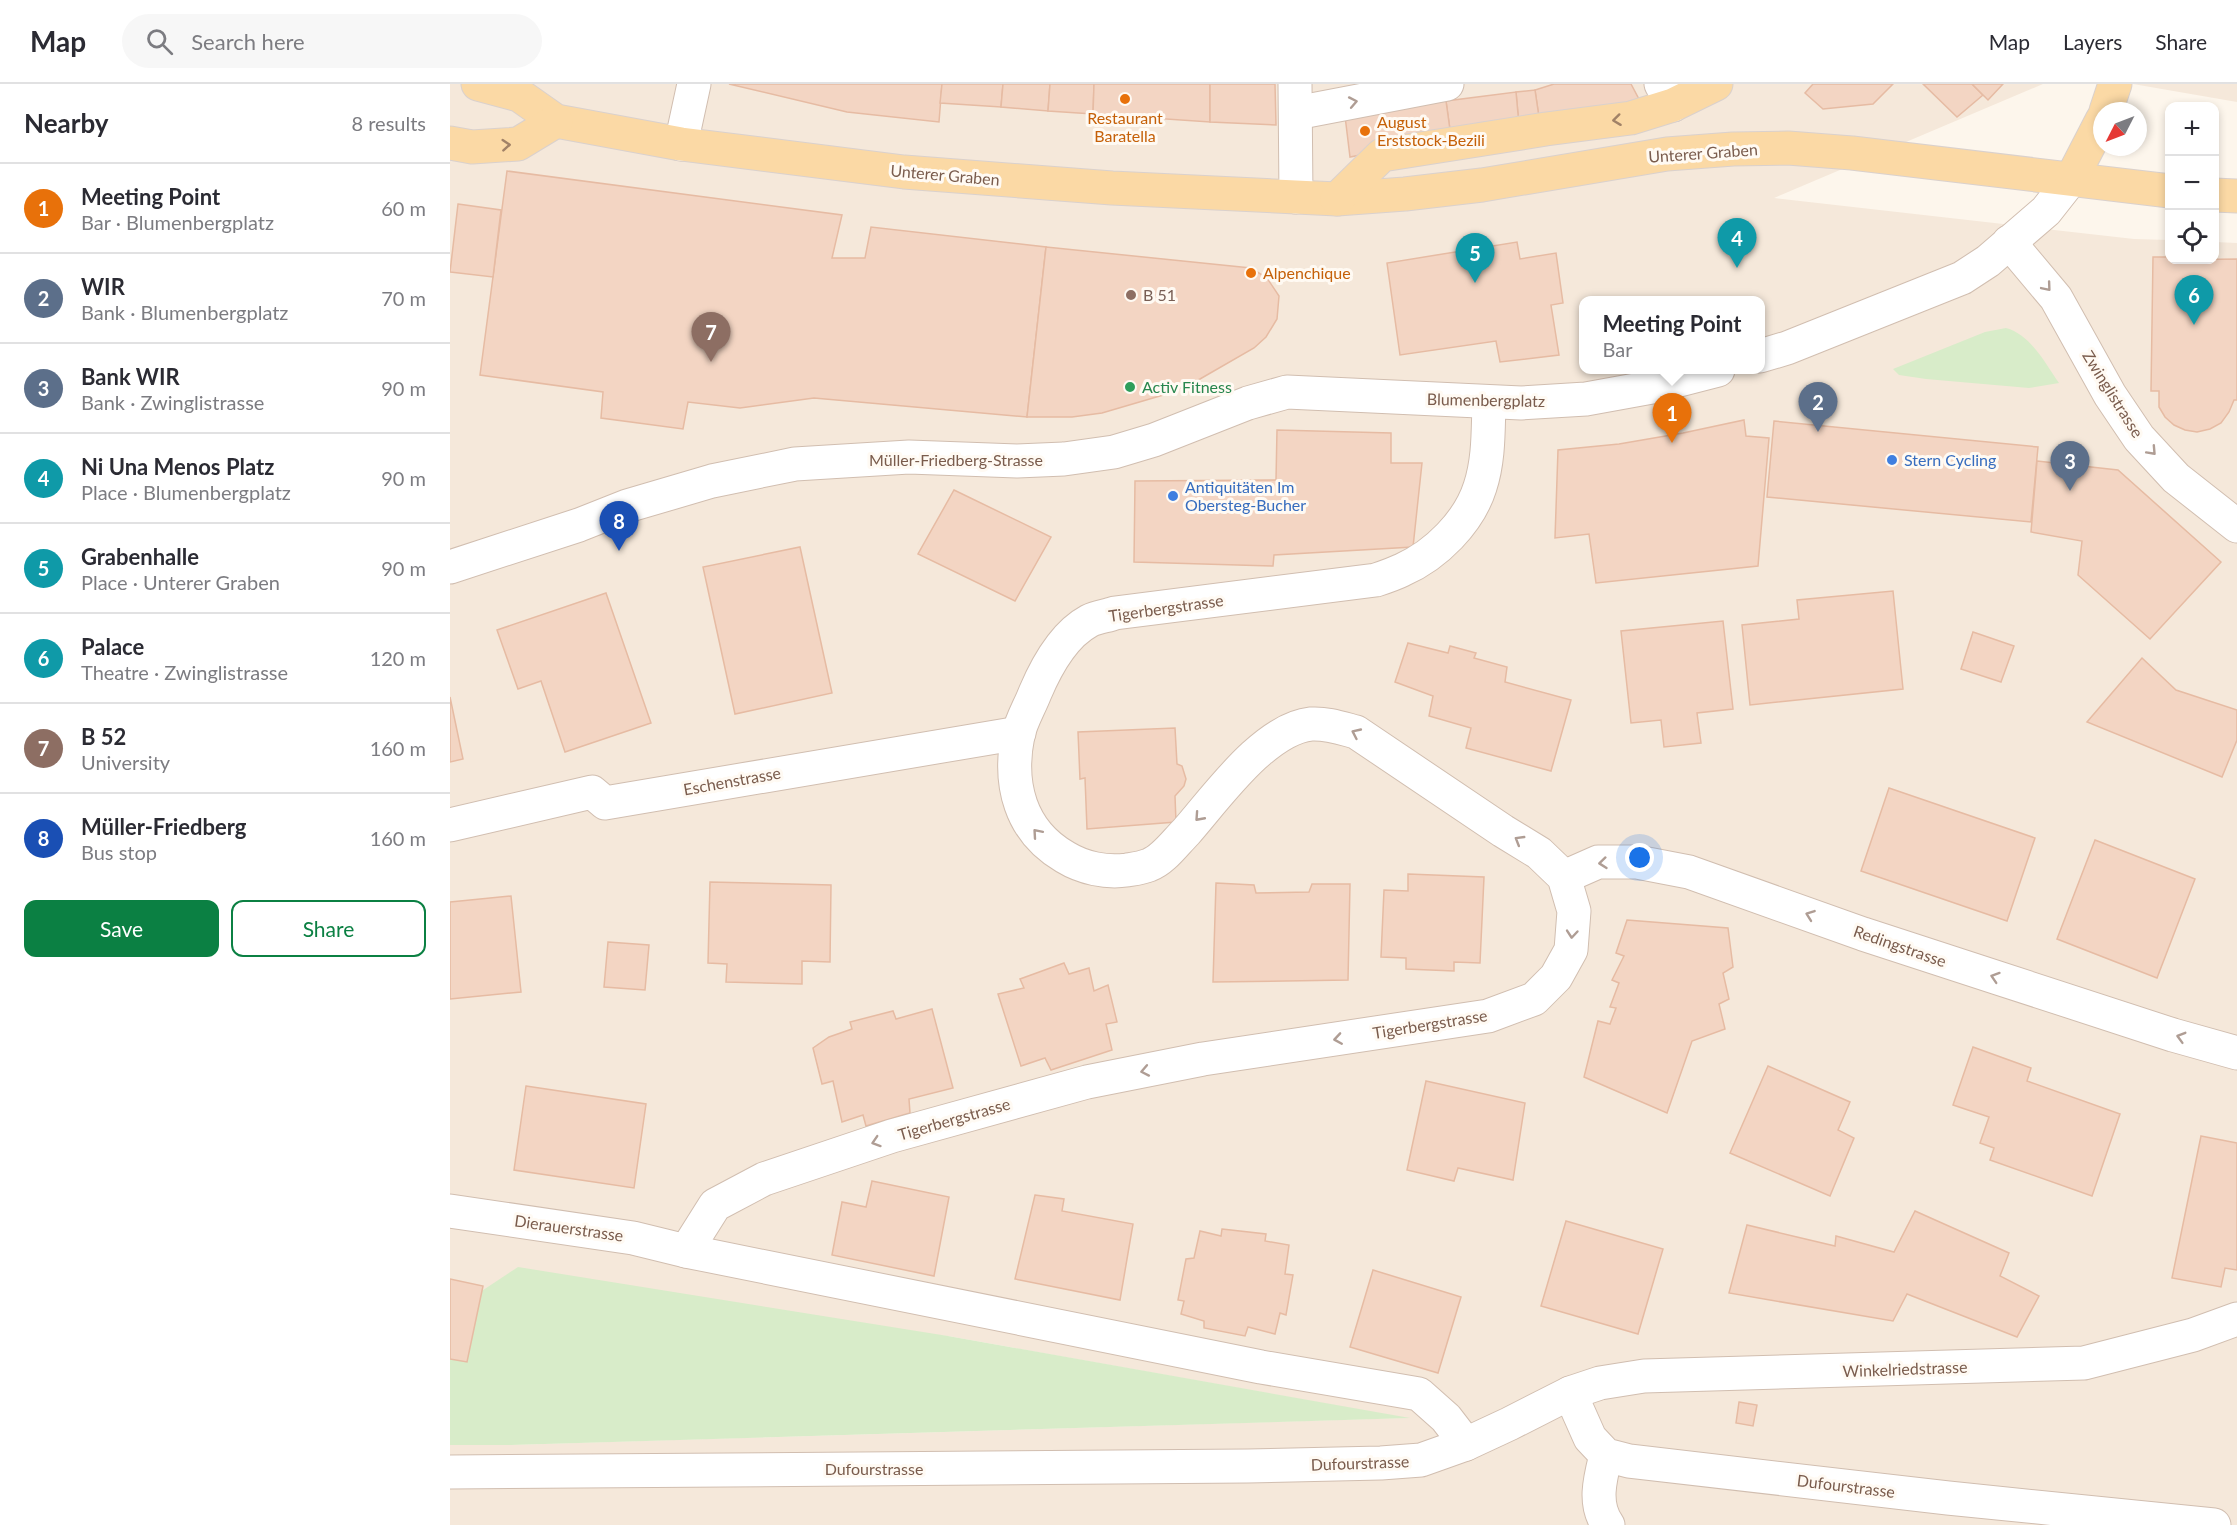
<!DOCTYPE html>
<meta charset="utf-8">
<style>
body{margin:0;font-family:Lato,sans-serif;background:#f7f7f7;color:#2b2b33}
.controls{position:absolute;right:18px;top:18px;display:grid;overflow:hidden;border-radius:12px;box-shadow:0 3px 9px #0003}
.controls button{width:54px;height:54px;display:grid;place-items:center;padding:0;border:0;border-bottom:2px solid #e1e1e2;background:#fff;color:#2b2b33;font:30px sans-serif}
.compass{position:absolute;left:1643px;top:18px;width:54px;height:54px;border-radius:50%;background:#fff;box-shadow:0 3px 9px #0003;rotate:228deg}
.you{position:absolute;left:1190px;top:774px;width:21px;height:21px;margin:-15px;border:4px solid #fff;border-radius:50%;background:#1a73e8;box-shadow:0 0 0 9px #1a73e833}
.badge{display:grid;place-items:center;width:39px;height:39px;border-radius:50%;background:#0b8043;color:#fff;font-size:20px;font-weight:700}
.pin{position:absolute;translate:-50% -50px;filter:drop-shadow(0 2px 3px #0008)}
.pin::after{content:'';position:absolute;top:32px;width:21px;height:18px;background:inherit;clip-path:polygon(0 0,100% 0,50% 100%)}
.popup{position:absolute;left:1129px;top:212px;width:186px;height:78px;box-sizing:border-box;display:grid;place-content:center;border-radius:12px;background:#fff;filter:drop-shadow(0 2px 4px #0005);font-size:20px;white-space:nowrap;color:#7c7c81}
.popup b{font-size:22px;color:#2b2b33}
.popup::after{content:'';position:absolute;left:50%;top:100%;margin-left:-12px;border:12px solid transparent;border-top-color:#fff}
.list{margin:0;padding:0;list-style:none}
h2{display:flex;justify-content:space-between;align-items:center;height:78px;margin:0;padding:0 24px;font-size:26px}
h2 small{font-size:20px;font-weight:400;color:#7c7c81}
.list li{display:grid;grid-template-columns:39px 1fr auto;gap:18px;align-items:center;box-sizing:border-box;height:90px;padding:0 24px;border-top:2px solid #e1e1e2}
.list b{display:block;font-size:22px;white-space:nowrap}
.list p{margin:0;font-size:20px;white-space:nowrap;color:#7c7c81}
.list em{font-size:20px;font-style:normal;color:#7c7c81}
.actions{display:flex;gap:12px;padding:18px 24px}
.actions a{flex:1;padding:14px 0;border:2px solid #0b8043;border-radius:12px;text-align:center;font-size:21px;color:#0b8043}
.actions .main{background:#0b8043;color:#fff}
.icon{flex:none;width:33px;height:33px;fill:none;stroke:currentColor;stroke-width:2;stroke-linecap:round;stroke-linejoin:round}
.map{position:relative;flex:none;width:1787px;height:1441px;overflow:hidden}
header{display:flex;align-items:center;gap:36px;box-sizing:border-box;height:84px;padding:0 30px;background:#fff;border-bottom:2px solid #e1e1e2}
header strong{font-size:28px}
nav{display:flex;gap:33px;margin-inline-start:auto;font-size:21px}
.search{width:420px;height:54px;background:#f7f7f7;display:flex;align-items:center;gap:15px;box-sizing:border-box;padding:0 21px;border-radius:33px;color:#7c7c81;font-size:22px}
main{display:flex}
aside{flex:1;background:#fff}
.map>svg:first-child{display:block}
.residential{fill:#f5e8da;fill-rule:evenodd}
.green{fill:#d8ecc9}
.building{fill:#f3d5c3;stroke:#e6bba3;stroke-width:1.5}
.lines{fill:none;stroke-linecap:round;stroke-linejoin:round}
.minor-casing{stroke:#d1beb0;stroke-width:35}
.major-casing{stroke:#dad1cd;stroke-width:35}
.minor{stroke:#fff;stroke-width:33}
.major{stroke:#fbd9a5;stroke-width:33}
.oneway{stroke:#af9d94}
.oneway2{stroke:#a18267}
.food-dot{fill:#e8710a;stroke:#fffaf3;stroke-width:2}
.education-dot{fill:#8d6e63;stroke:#fffaf3;stroke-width:2}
.leisure-dot{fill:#2e9e5b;stroke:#fffaf3;stroke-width:2}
.shop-dot{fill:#3f7fe0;stroke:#fffaf3;stroke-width:2}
.labels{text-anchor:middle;stroke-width:6;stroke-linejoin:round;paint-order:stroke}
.food-label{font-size:16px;fill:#c56008;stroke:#fffaf3;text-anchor:start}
.street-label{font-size:16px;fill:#7a5c4d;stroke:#fffaf3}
.education-label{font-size:16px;fill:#785e54;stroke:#fffaf3;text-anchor:start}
.leisure-label{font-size:16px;fill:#27864d;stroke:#fffaf3;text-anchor:start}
.shop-label{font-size:16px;fill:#366cbe;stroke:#fffaf3;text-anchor:start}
</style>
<header>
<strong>Map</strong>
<div class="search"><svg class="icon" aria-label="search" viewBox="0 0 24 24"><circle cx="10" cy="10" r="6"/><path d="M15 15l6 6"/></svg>Search here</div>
<nav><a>Map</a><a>Layers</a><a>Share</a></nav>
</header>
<main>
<aside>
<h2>Nearby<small>8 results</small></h2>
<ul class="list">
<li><span class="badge" style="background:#e8710a">1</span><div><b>Meeting Point</b><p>Bar · Blumenbergplatz</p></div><em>60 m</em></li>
<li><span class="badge" style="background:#5c6f8a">2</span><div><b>WIR</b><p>Bank · Blumenbergplatz</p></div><em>70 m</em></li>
<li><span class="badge" style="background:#5c6f8a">3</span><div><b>Bank WIR</b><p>Bank · Zwinglistrasse</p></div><em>90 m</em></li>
<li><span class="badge" style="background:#0f9aa8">4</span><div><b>Ni Una Menos Platz</b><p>Place · Blumenbergplatz</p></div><em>90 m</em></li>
<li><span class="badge" style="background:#0f9aa8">5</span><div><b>Grabenhalle</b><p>Place · Unterer Graben</p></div><em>90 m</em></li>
<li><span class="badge" style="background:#0f9aa8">6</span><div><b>Palace</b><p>Theatre · Zwinglistrasse</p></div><em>120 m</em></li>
<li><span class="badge" style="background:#8d6e63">7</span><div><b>B 52</b><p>University</p></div><em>160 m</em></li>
<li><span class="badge" style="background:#1a4fb4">8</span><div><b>Müller-Friedberg</b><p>Bus stop</p></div><em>160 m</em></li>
</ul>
<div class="actions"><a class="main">Save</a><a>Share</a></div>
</aside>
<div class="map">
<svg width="1787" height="1441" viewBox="0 0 1787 1441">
<rect width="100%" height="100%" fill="#fdf6ec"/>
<g class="residential">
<path d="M 0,0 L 1593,0 L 1324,114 L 1684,155 L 1719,156 L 1720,176 L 1764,176 L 1765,158 L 1787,159 L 1787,1441 L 0,1441 L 0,1361 L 61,1361 L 956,1334 L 498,1252 L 0,1228 ZM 1134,216 L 1310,216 L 1310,286 L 1134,286 Z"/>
<polygon points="1683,0 1787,0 1787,18"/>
</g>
<g class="green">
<path d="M 1556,244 C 1581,251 1595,279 1609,299 L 1579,304 L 1476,295 L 1449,291 L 1443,285 L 1535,248 Z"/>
<polygon points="68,1183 498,1252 960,1334 61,1361 0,1361 0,1228"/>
</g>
<g class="building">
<polygon points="279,0 492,0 489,38 397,28"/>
<polygon points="492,0 553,0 551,23 490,19"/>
<polygon points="553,0 600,0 598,27 551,23"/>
<polygon points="600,0 644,0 643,30 598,27"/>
<polygon points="644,0 760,0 760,38 643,30"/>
<polygon points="760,0 825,0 826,41 760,38"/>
<polygon points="1104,0 1181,0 1191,19 1090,40 1085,6"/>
<polygon points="1363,0 1443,0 1423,20 1373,25 1355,9"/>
<polygon points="1473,0 1522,0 1533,11 1507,33"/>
<polygon points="1522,0 1553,0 1538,16"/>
<polygon points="1085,6 1090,40 1069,41 1066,8"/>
<polygon points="1066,8 1069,41 1001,53 996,17"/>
<polygon points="996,17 1001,53 900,73 895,32"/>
<polygon points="57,87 392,131 382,174 415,174 421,143 596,163 577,333 364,314 290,324 238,318 233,345 151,334 153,308 30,291"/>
<polygon points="8,120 51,126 43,193 0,188"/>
<polygon points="1067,158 1070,175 1106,169 1113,219 1101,221 1109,271 1050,278 1046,257 950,271 937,179"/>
<polygon points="596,163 801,184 817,194 829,212 827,235 816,253 804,264 750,295 720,309 652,329 622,333 577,333"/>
<polygon points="1703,173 1720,173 1720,176 1787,175 1787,316 1784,316 1779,328 1771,339 1760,345 1747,348 1735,346 1724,341 1715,333 1709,323 1709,307 1701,307"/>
<polygon points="1294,336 1296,352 1319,354 1308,482 1146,499 1139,450 1105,454 1108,366 1169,360 1233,349"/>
<polygon points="1324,337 1588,363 1581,438 1317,413"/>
<polygon points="827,346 941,349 941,379 972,379 963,463 824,471 823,482 684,478 685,397 826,396"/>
<polygon points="1587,377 1668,386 1771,478 1700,555 1628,491 1632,457 1581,448"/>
<polygon points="504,406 601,453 565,517 468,470"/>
<polygon points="350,463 382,609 285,630 253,483"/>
<polygon points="1443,507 1453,605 1300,621 1292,541 1349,535 1347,516"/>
<polygon points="156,509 201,639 115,668 91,597 68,605 47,546"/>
<polygon points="1273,537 1283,625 1247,629 1251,659 1214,663 1211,636 1181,639 1171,547"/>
<polygon points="1523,548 1564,562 1551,598 1511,585"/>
<polygon points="958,559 998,569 1000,562 1026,569 1024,574 1057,583 1055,598 1121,616 1101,687 1016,664 1021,644 979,632 983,612 945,598"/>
<polygon points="1692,574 1726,606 1787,626 1787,656 1772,693 1637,638"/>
<polygon points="0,613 13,675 0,678"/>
<polygon points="725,644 727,680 732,682 736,695 734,702 725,712 726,738 637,745 635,694 630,695 628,648"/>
<polygon points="1439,704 1585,754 1557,837 1411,787"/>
<polygon points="1645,756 1745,795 1707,894 1607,855"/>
<polygon points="958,790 1034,793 1030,879 1004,878 1004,887 956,885 956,874 931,873 934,806 958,807"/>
<polygon points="260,798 381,801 380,878 352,877 352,900 276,898 277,880 258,879"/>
<polygon points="766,799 804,801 806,809 859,808 862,800 900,800 898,896 763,898"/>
<polygon points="61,812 71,908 0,915 0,818"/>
<polygon points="1177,836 1278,844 1283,883 1273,889 1279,915 1269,920 1275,945 1242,957 1217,1029 1134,993 1148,937 1160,940 1166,924 1160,923 1169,899 1162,896 1174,872 1166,869"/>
<polygon points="158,858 199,861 195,906 154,903"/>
<polygon points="614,879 619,890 639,884 644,907 658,901 667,938 656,940 662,966 601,986 595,974 571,982 548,910 574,904 570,895"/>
<polygon points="482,925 503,1004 459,1015 460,1029 416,1042 413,1031 392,1038 383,997 372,1000 363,964 379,953 402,945 400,938 443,927 446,935"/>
<polygon points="1523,963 1581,984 1577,997 1670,1030 1642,1112 1540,1076 1544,1064 1530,1059 1539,1033 1503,1021"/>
<polygon points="1318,982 1400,1018 1388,1046 1404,1054 1380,1112 1280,1069"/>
<polygon points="976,997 1075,1019 1063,1096 1008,1084 1004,1097 957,1086"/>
<polygon points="76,1002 196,1020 184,1104 64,1086"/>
<polygon points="1751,1052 1787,1059 1787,1186 1775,1184 1771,1203 1722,1194"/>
<polygon points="422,1097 499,1113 484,1192 382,1171 392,1118 416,1123"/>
<polygon points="585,1111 614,1115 612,1127 683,1140 670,1216 565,1195"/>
<polygon points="1465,1127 1559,1169 1550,1192 1589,1212 1567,1253 1457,1210 1443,1237 1279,1209 1297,1141 1385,1162 1386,1152 1444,1168"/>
<polygon points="1116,1137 1213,1165 1188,1250 1091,1222"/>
<polygon points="772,1145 816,1150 815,1157 839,1161 835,1190 843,1191 836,1231 830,1229 825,1250 798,1243 795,1252 754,1244 754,1237 731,1230 734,1217 728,1216 736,1175 744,1174 750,1147 771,1152"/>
<polygon points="923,1186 1011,1213 988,1289 900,1263"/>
<polygon points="0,1195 33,1202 17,1278 0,1275"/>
<polygon points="1289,1318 1307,1321 1303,1342 1286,1339"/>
</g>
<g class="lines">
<g class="minor-casing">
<g id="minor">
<polyline points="845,0 846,113"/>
<polyline points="1211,0 1223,21"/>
<polyline points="846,29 997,0"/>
<polyline points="231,60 244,0"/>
<polyline points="1559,158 1606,214 1660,311 1689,354 1726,394 1787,442"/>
<polyline points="1310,272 1337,264 1512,194 1538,177 1596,127 1622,94"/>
<polyline points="0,483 129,441 177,422 262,397 345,380 459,373 567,377 614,375 664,368 704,356 798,319 837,308 1071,319 1136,315 1202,303 1268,286"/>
<polyline points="0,741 142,708 155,719 569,649"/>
<polyline points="1114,793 1148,778 1187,778 1239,788 1413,850 1548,894 1723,951 1787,969"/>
<polyline points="0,1127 183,1154 236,1167 811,1283 969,1310 996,1334 1016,1360"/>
<path d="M 236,1167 L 265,1121 L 314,1095 L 442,1052 L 637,998 L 753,975 L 1038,932 L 1084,915 L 1106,893 L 1121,866 L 1124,827 L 1114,793 L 1089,769 L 1053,747 L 906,648 C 891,644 877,639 861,640 C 814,645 766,714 736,748 C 725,759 713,776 699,781 C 692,784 683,785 677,786 C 656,789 633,784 615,773 C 570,747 558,700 568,651 C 571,637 580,622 585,609 C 596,583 613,551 639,537 C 647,533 657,532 665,529 L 926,496 C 935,493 944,490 952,486 C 986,471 1019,438 1030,403 C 1039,376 1038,347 1039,319"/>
<polyline points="1120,1309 1140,1354 1156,1371 1179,1377 1498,1414 1764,1441"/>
<path d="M 1156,1371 C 1150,1395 1143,1420 1158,1441"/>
<polyline points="0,1388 798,1382 931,1379 971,1376 1016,1360 1059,1340 1120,1309 1150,1299 1194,1292 1634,1279 1743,1251 1787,1235"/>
</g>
</g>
<g class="major-casing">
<g id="major">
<polyline points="28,0 69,11 106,37 231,60 454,88 662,104 887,115 955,110 1032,101 1217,70 1283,65 1338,64 1402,69 1720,107"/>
<polyline points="1656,27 1665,0"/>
<polyline points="0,59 22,63 68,60 106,37"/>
<polyline points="1622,94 1652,36"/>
<polyline points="1764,111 1787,112"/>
<polyline points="887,115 932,71 1096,45 1181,34 1223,21 1266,0"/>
</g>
</g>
<use href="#minor" class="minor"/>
<use href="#major" class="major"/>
</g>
<defs><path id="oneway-chevron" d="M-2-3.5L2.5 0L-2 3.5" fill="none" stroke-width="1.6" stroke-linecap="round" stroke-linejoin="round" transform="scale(1.5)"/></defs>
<g class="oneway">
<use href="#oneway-chevron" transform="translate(903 18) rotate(-11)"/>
<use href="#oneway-chevron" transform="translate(1597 203) rotate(50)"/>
<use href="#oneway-chevron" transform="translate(1702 367) rotate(47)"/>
<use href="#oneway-chevron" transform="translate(906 649) rotate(-155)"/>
<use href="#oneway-chevron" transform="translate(749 733) rotate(132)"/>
<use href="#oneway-chevron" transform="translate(587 749) rotate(-131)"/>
<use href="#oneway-chevron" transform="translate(1069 756) rotate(-149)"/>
<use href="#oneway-chevron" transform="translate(1153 779) rotate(174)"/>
<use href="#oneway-chevron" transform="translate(1360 831) rotate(-160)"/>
<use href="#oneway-chevron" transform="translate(1122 850) rotate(95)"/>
<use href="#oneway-chevron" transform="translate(1545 893) rotate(-162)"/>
<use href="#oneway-chevron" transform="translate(1731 953) rotate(-164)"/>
<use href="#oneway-chevron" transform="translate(888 955) rotate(171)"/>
<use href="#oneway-chevron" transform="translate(695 987) rotate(169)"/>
<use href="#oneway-chevron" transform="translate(426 1058) rotate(162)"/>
</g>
<g class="oneway2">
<use href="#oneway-chevron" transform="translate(1167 36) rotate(173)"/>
<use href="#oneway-chevron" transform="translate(56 61) rotate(-4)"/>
</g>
<g class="food-dot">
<circle cx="675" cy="15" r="6"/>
<circle cx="915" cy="47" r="6"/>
<circle cx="801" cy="189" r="6"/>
</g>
<circle class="education-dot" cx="681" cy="211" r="6"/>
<circle class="leisure-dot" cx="680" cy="303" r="6"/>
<g class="shop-dot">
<circle cx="1442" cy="376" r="6"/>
<circle cx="723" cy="412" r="6"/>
</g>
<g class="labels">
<g class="food-label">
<text x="675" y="40" text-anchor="middle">Restaurant<tspan x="675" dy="18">Baratella</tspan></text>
<text x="927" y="44">August<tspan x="927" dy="18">Erststock-Bezili</tspan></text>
<text x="813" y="195">Alpenchique</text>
</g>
<g class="street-label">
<text transform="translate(1253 69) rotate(-4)" y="6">Unterer Graben</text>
<text transform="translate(495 91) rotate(5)" y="6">Unterer Graben</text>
<text transform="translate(1663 310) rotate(58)" y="6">Zwinglistrasse</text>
<text transform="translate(1036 316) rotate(1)" y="6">Blumenbergplatz</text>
<text x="506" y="382">Müller-Friedberg-Strasse</text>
<text transform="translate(716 524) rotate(-8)" y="6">Tigerbergstrasse</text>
<text transform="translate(282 697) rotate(-10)" y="6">Eschenstrasse</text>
<text transform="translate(1450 862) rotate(19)" y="6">Redingstrasse</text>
<text transform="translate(980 940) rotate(-9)" y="6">Tigerbergstrasse</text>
<text transform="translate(504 1035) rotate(-16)" y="6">Tigerbergstrasse</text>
<text transform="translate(119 1144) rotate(8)" y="6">Dierauerstrasse</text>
<text transform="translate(1455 1285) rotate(-2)" y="6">Winkelriedstrasse</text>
<text transform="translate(910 1379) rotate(-2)" y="6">Dufourstrasse</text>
<text x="424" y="1391">Dufourstrasse</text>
<text transform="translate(1396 1402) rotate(7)" y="6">Dufourstrasse</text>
</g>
<g class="education-label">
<text x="693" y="217">B 51</text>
</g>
<g class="leisure-label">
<text x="692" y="309">Activ Fitness</text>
</g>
<g class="shop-label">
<text x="1454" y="382">Stern Cycling</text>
<text x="735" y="409">Antiquitäten Im<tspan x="735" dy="18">Obersteg-Bucher</tspan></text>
</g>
</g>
</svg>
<div class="controls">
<button>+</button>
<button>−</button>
<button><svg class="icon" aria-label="locate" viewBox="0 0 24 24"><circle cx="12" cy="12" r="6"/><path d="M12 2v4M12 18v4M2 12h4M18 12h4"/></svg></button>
</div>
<svg class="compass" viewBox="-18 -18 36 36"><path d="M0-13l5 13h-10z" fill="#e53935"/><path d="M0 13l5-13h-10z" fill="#7c7c81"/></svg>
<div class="you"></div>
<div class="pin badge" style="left:1222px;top:359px;background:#e8710a">1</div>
<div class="popup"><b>Meeting Point</b>Bar</div>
<div class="pin badge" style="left:1368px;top:348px;background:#5c6f8a">2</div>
<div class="pin badge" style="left:1620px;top:407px;background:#5c6f8a">3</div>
<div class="pin badge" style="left:1287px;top:184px;background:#0f9aa8">4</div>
<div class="pin badge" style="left:1025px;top:199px;background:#0f9aa8">5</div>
<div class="pin badge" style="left:1744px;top:241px;background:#0f9aa8">6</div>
<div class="pin badge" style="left:261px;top:278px;background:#8d6e63">7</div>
<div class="pin badge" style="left:169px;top:467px;background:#1a4fb4">8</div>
</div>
</main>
